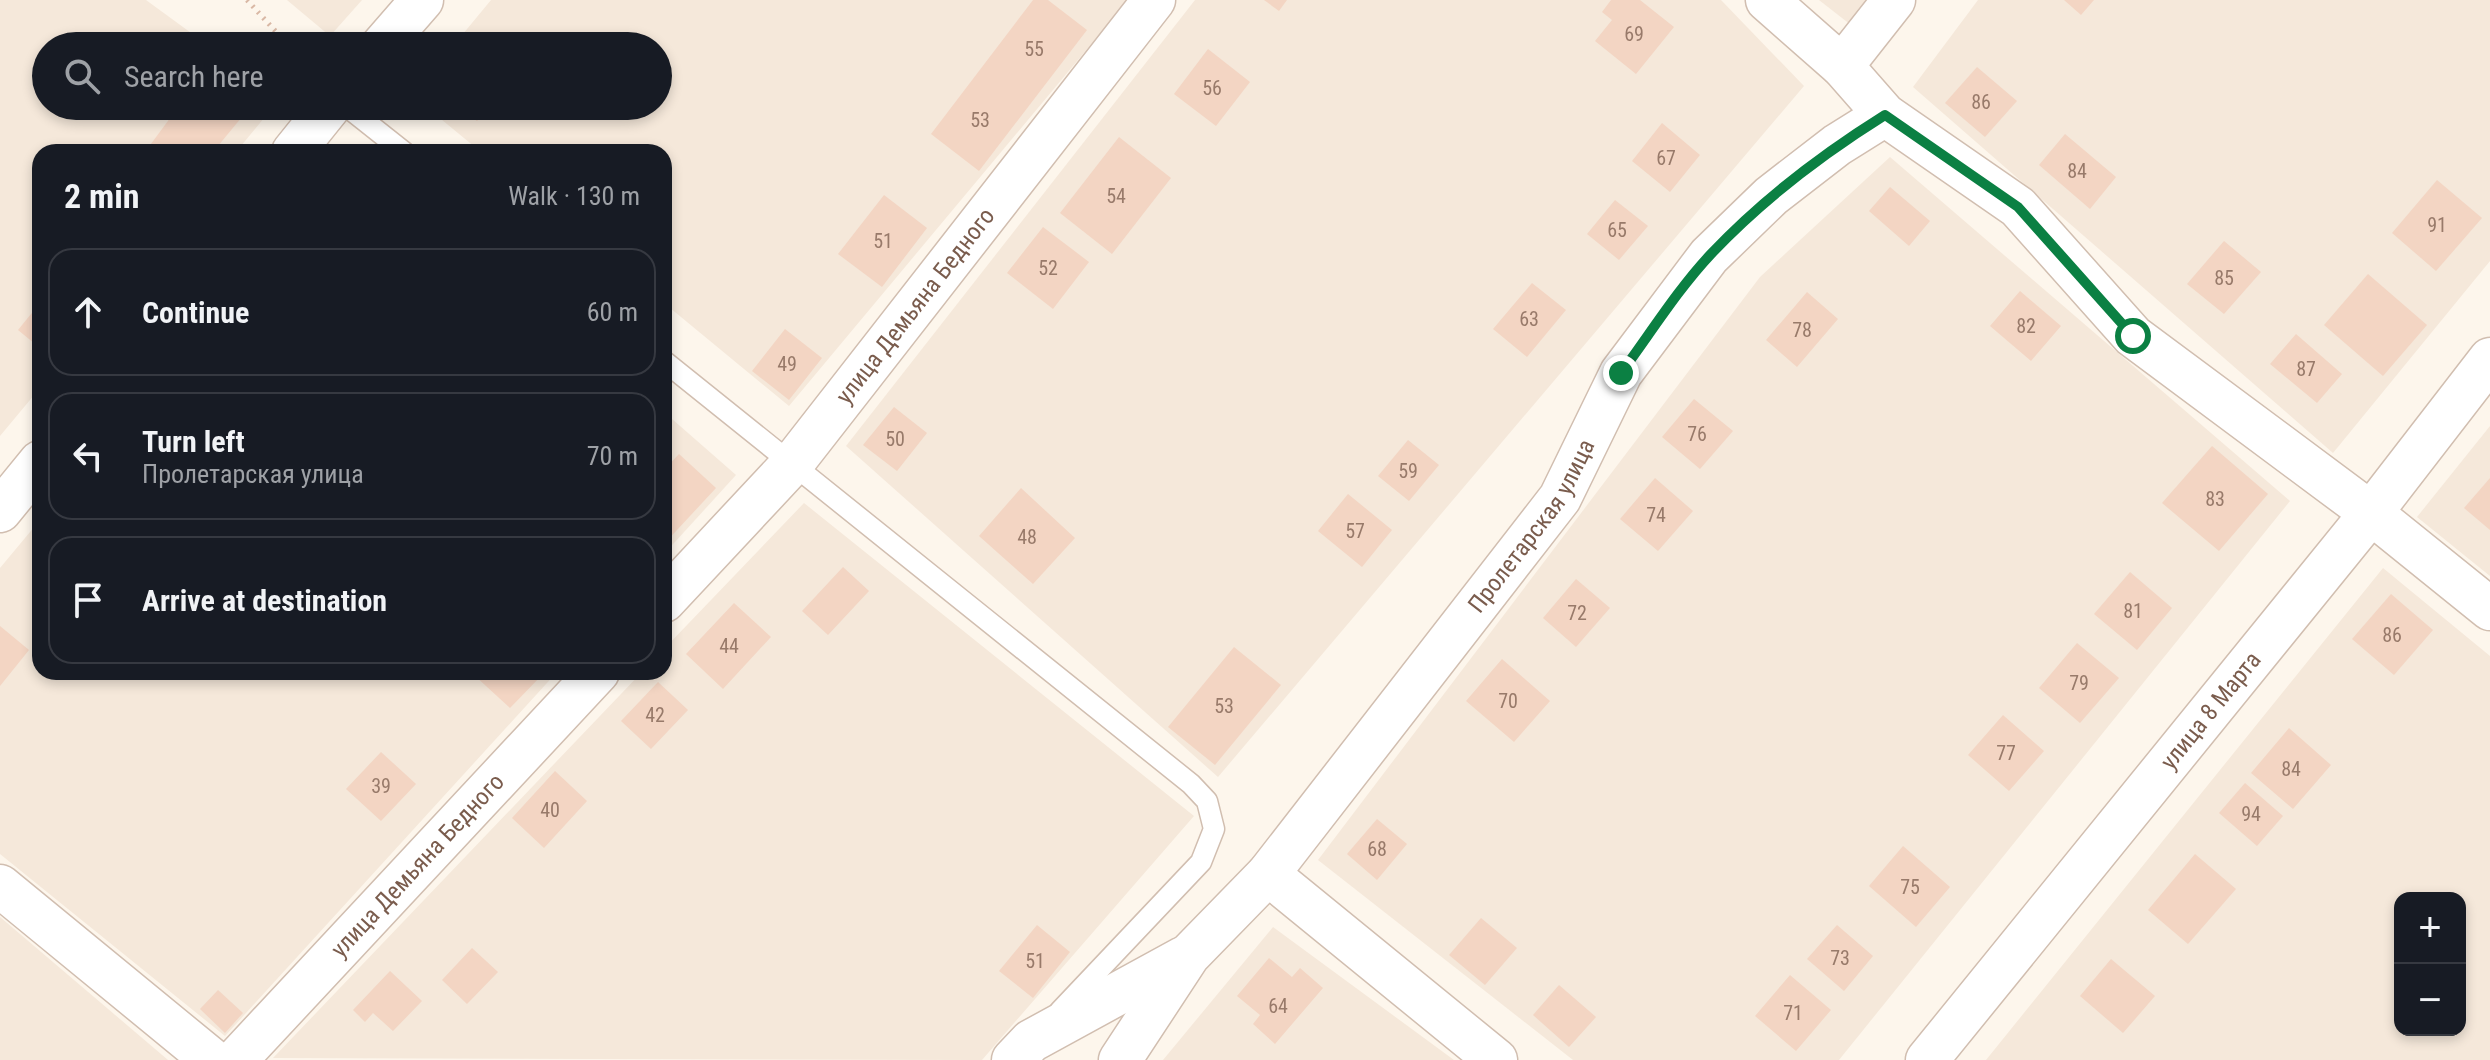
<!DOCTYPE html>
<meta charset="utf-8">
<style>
body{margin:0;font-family:"Roboto Condensed",sans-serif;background:#242831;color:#f1f3f6}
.controls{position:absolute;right:24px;bottom:24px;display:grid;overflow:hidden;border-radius:16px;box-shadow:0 4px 12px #0003}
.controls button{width:72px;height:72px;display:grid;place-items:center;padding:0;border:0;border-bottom:2px solid #363941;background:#171b24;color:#f1f3f6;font:40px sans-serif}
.stop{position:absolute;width:24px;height:24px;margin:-18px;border:6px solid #0b8043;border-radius:50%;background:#fff}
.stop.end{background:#0b8043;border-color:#fff;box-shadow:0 2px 8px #0008}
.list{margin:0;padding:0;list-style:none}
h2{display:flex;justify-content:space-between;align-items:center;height:104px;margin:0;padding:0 32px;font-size:34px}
h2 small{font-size:26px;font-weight:400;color:#9ea1a6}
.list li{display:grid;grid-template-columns:52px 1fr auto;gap:24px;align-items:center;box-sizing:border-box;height:128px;margin:0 16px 16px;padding:0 16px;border:2px solid #363941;border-radius:24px}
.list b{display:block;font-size:30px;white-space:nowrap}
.list p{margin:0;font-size:26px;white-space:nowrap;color:#9ea1a6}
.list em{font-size:26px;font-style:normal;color:#9ea1a6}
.icon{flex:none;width:44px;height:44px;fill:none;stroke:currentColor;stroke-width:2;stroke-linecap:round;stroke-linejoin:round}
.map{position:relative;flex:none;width:2490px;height:1060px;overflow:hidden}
.search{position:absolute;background:#171b24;box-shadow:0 4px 12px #0003;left:32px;top:32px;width:640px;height:88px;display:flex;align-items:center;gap:20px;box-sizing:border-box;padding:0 28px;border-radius:44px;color:#9ea1a6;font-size:30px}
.panel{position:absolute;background:#171b24;box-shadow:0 4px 12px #0003;left:32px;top:144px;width:640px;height:536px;border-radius:24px}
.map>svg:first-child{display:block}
.residential{fill:#f5e8da;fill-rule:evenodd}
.building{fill:#f3d5c3}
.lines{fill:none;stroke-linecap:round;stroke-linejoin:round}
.lane-casing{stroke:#d1beb0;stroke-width:23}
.street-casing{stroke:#d1beb0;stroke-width:45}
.path{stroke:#d9b8a5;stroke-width:5;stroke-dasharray:2 6;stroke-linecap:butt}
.lane{stroke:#fff;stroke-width:20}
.street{stroke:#fff;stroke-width:42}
.route{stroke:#0b8043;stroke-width:10}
.labels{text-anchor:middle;stroke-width:6;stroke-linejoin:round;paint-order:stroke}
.number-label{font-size:20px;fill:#987a6a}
.street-label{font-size:24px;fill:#7a5c4d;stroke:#fffaf3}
</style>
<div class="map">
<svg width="2490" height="1060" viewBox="0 0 2490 1060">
<rect width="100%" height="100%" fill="#fdf6ec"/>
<g class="residential">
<polygon points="0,0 146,0 209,46 46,46 46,106 274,106 236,152 40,152 40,388 0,436"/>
<polygon points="287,0 362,0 330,36"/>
<polygon points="491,0 1128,0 789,406 664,303 664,152 481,152 425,106 658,106 658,46 453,46"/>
<polygon points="1195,0 1721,0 1804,86 1218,777 846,446"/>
<polygon points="1819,0 1870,0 1851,25"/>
<polygon points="1978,0 2490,0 2490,261 2333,453 1913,87"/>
<polygon points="1890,157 2290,501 1839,1060 1573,1060 1318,860 1760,277"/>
<polygon points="664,412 736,475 664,554"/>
<polygon points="2490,426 2490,576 2417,517"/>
<polygon points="804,503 1194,816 982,1060 273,1058 642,672 664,672 664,649"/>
<polygon points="40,520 40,672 557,672 225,1036 0,854 0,568"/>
<path d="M 2383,568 L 2490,656 L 2490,1060 L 1986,1060 ZM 2400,898 L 2460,898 L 2460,1030 L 2400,1030 Z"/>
<polygon points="0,917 168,1060 0,1060"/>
<polygon points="1273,927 1454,1060 1163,1060"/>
</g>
<g class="building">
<polygon points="1033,0 1048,0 1087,30 979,171 931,134"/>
<polygon points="1264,0 1287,0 1279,11"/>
<polygon points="1611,0 1640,0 1674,27 1636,74 1595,41 1612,20 1602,12"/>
<polygon points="2064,0 2094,0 2081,15"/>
<polygon points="1208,49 1250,82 1216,126 1174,94"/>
<polygon points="1977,67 2017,101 1985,137 1945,103"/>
<polygon points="179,106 251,106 213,152 145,152"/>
<polygon points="458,106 489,106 477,121"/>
<polygon points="1662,123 1700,155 1670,192 1632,161"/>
<polygon points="2065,134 2116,177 2090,209 2039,165"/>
<polygon points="1119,137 1171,178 1112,254 1060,213"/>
<polygon points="2437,180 2482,218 2436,271 2392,233"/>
<polygon points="1890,187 1930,221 1909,246 1869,211"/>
<polygon points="884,195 927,228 882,287 838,254"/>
<polygon points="1615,200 1648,226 1619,260 1587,234"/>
<polygon points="1043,227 1089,262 1053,309 1007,273"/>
<polygon points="2224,241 2261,272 2224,314 2187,284"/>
<polygon points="2368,274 2427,325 2383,376 2324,325"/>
<polygon points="1532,283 1566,310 1527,357 1493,329"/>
<polygon points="2020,291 2061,326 2031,361 1990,326"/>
<polygon points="1807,292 1838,319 1797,367 1766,340"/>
<polygon points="40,303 40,348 18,330"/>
<polygon points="785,329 822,358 789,400 752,371"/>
<polygon points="2296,334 2342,374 2317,403 2270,364"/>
<polygon points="1694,399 1733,431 1700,469 1662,437"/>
<polygon points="894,407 927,433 897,471 863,445"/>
<polygon points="1408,440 1439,465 1409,501 1378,476"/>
<polygon points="2212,446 2268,494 2219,551 2162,503"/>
<polygon points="679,454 716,488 664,544 664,470"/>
<polygon points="1655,478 1693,511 1658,551 1620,519"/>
<polygon points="2490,478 2490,530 2464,508"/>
<polygon points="1021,488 1075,538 1033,584 979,536"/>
<polygon points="1348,494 1392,530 1362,567 1318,531"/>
<polygon points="843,567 869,591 828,635 802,611"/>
<polygon points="2130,572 2172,608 2137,650 2094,614"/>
<polygon points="1576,579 1610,608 1576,647 1543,618"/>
<polygon points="2391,594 2433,630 2394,675 2352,639"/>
<polygon points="734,603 771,637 723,689 686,654"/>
<polygon points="0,626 29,650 0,686"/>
<polygon points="2077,643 2119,678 2080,723 2039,688"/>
<polygon points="1234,647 1281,685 1215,765 1168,727"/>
<polygon points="1502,659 1550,701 1514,742 1466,701"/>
<polygon points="477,672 545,672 510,708 474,675"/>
<polygon points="658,682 688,710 651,749 621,721"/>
<polygon points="2003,715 2044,751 2009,791 1968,755"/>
<polygon points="2289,728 2331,765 2293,809 2251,773"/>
<polygon points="381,752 416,784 381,821 346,789"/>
<polygon points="555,771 587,801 544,848 512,818"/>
<polygon points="2245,783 2283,816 2257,846 2219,813"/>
<polygon points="1377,819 1407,844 1377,880 1347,854"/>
<polygon points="1903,846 1950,887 1916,927 1869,886"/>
<polygon points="2195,854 2236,889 2188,944 2148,910"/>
<polygon points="1481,918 1517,948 1485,985 1449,955"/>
<polygon points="1037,925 1070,952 1033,998 999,971"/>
<polygon points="1837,925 1873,956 1844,991 1807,959"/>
<polygon points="472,948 498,972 467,1004 442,980"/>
<polygon points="1269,958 1292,977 1300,968 1323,988 1275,1044 1253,1024 1260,1015 1237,996"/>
<polygon points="2111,959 2155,996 2123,1033 2080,996"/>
<polygon points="390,971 422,1001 393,1031 373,1013 365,1022 353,1010"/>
<polygon points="1790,975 1831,1010 1796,1051 1755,1016"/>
<polygon points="1559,985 1596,1017 1569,1047 1533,1015"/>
<polygon points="218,990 243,1013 225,1033 200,1009"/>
</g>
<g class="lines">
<g class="lane-casing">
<g id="lane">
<polyline points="346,106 404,152"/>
<polyline points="664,361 1191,784 1207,801 1214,829 1201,862 1060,1011"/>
</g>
</g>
<g class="street-casing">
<g id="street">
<polyline points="1767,0 1842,66 1885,115 2018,207 2133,336 2371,513 2490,609"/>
<polyline points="382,46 422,0"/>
<polyline points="1842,66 1894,0"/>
<polyline points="293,152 330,106"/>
<polyline points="0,511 40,462"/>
<path id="s1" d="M 664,601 L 792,464 L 1154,0"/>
<polyline points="1268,874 1496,1060"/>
<polyline points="0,886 212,1060"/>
<path id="s2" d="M 236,1060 L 598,672"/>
<polyline points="1013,1060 1031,1041 1183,958"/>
<path id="s3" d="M 1120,1060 L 1189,955 L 1268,874 L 1560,498 L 1621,373 L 1709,256 L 1771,196 L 1837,145 L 1885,115"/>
<path id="s4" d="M 1927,1060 L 2371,513 L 2490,359"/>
</g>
</g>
<polyline class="path" points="247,0 289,46"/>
<use href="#lane" class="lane"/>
<use href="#street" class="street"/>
</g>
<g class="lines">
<path class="route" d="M 1621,373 C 1650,334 1678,289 1711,254 C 1762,200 1821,155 1885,115 L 2018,207 L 2133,336"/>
</g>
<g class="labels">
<g class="number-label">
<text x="1634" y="41">69</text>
<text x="1034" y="56">55</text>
<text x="1212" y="95">56</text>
<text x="1981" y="109">86</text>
<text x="980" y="127">53</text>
<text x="1666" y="165">67</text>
<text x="2077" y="178">84</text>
<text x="1116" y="203">54</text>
<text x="2437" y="232">91</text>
<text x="1617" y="237">65</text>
<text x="883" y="248">51</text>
<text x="1048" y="275">52</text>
<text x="2224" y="285">85</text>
<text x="1529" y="326">63</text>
<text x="2026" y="333">82</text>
<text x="1802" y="337">78</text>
<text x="787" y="371">49</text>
<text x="2306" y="376">87</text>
<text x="1697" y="441">76</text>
<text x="895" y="446">50</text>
<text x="1408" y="478">59</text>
<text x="2215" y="506">83</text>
<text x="1656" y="522">74</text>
<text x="1355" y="538">57</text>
<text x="1027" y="544">48</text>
<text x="2133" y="618">81</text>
<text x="1577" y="620">72</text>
<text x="2392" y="642">86</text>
<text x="729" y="653">44</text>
<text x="2079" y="690">79</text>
<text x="1508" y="708">70</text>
<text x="1224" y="713">53</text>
<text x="655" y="722">42</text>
<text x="2006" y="760">77</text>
<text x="2291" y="776">84</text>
<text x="381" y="793">39</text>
<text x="550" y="817">40</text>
<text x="2251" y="821">94</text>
<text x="1377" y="856">68</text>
<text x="1910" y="894">75</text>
<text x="1840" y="965">73</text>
<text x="1035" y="968">51</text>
<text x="1278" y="1013">64</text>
<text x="1793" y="1020">71</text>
</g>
<g class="street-label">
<text dy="8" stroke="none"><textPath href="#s1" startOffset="388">улица Демьяна Бедного</textPath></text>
<text dy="8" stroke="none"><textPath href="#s3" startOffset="676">Пролетарская улица</textPath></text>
<text dy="8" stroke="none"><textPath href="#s4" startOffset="450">улица 8 Марта</textPath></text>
<text dy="8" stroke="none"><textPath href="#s2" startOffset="266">улица Демьяна Бедного</textPath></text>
</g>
</g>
</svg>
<div class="controls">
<button>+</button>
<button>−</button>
</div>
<div class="stop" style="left:2133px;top:336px"></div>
<div class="stop end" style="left:1621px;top:373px"></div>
<div class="search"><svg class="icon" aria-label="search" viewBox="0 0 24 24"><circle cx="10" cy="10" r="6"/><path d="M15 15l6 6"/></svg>Search here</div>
<section class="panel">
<h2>2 min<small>Walk · 130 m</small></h2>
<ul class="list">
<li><svg class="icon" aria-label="ahead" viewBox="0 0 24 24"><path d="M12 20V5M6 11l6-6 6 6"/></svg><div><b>Continue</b></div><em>60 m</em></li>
<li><svg class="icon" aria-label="left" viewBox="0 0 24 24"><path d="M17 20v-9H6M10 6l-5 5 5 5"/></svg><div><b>Turn left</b><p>Пролетарская улица</p></div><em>70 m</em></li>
<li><svg class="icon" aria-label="arrive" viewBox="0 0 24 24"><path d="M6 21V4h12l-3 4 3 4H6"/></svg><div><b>Arrive at destination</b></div></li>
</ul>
</section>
</div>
